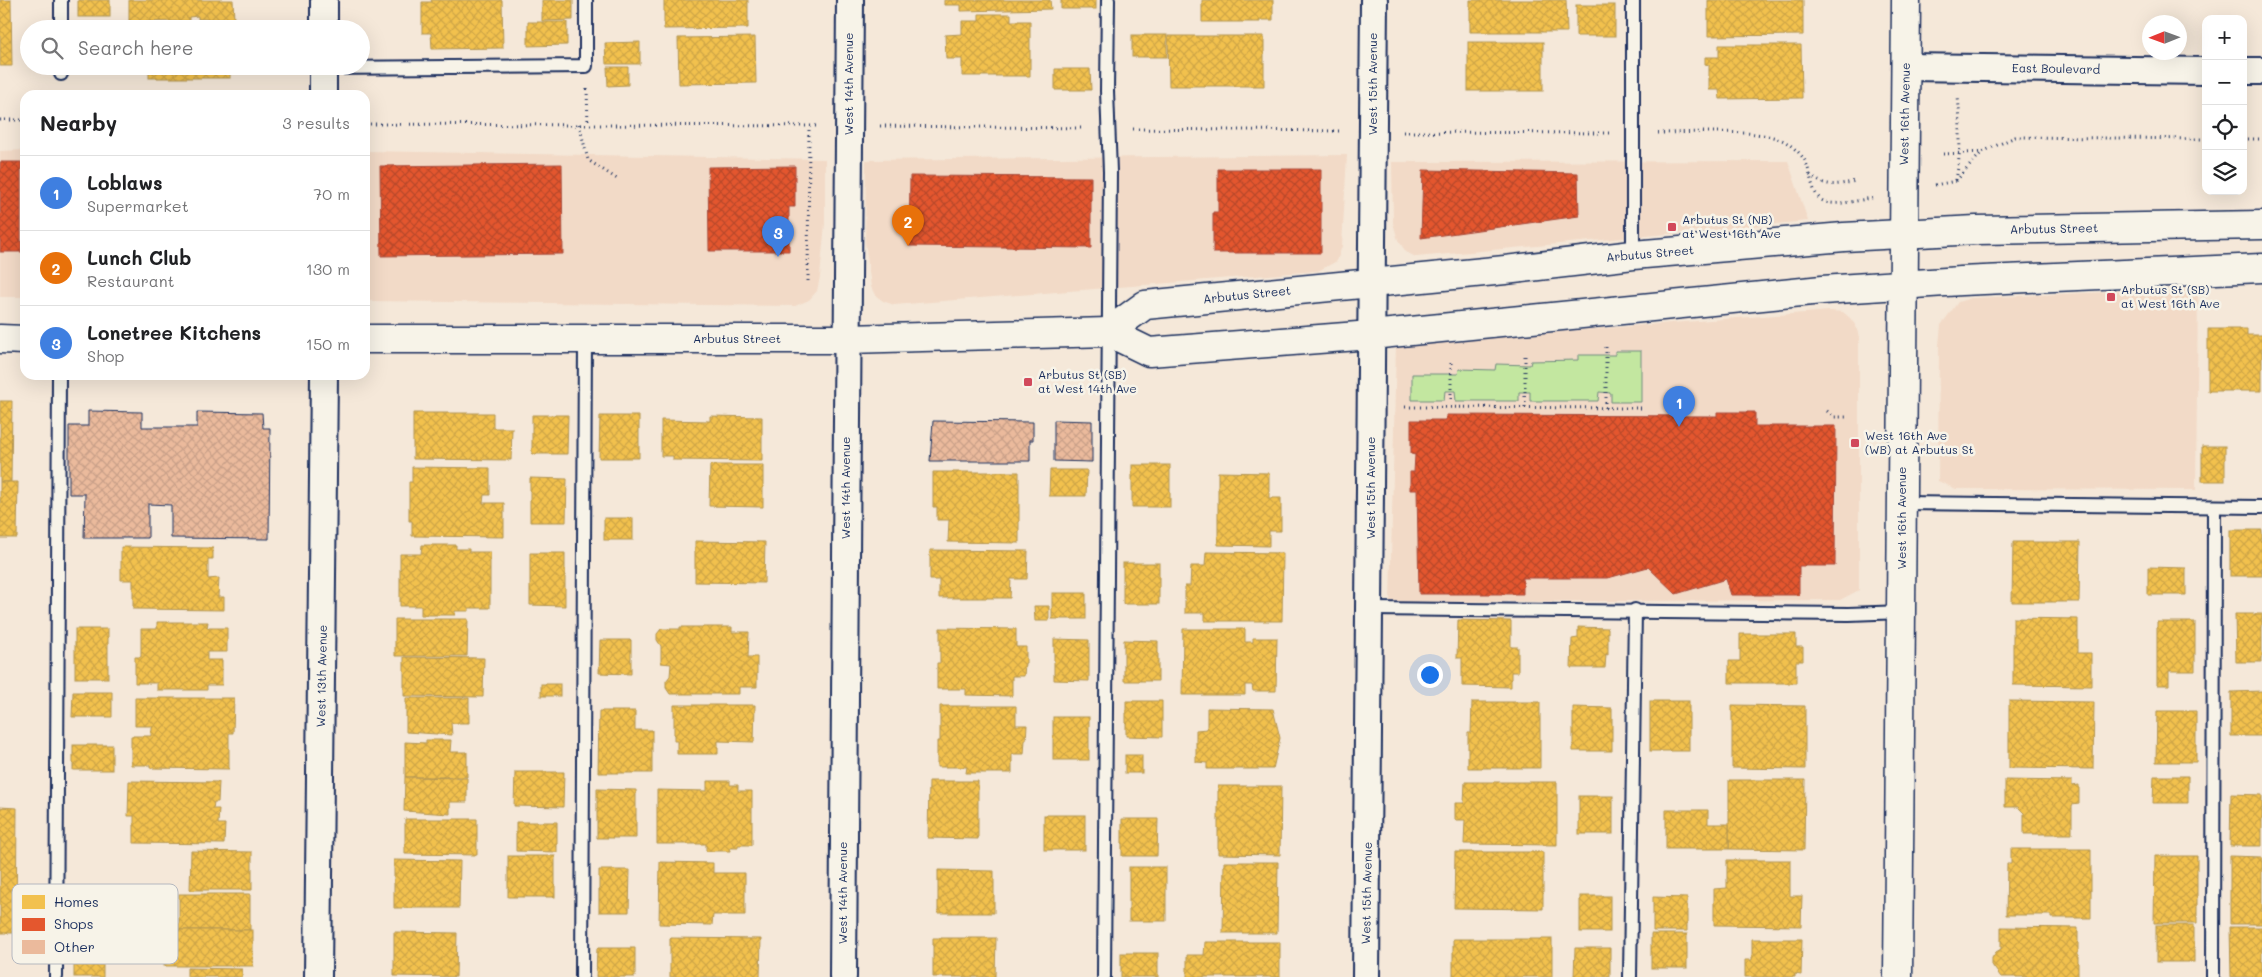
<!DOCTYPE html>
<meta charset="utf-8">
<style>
body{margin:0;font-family:Mali,sans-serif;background:#f2f2f2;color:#202124}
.controls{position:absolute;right:15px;top:15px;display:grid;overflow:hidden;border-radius:10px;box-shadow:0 5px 20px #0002}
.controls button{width:45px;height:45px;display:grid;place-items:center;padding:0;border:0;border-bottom:1px solid #e0e0e0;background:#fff;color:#202124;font:25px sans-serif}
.compass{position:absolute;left:2142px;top:15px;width:45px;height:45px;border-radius:50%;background:#fff;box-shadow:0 5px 20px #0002;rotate:269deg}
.you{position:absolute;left:1429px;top:674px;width:18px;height:18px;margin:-12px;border:4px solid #fff;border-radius:50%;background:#1a73e8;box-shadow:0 0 0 8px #1a73e833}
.badge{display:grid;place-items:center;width:32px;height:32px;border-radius:50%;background:#d93025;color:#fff;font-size:16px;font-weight:700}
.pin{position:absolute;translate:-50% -41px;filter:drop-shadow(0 1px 2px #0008)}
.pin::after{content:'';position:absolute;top:26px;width:18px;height:15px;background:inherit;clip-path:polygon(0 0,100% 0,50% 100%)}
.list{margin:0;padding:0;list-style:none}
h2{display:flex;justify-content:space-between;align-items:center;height:65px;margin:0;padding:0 20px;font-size:21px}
h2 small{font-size:16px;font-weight:400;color:#757577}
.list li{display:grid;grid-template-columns:32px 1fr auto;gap:15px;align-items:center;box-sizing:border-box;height:75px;padding:0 20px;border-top:1px solid #e0e0e0}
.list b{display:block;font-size:19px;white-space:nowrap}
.list p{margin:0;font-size:16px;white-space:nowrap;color:#757577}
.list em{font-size:16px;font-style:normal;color:#757577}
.icon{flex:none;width:28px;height:28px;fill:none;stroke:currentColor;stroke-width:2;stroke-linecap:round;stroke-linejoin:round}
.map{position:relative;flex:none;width:2262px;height:977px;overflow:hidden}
.search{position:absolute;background:#fff;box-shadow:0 5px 20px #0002;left:20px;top:20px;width:350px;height:55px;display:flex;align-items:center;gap:12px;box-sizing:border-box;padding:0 18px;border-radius:28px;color:#757577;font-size:19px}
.panel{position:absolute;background:#fff;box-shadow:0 5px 20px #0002;left:20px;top:90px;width:350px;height:290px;border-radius:15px}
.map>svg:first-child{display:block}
.built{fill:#f2dac7}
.grass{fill:#c3e7a0;stroke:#6f8b7f}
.homes{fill:url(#homes-cross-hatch);stroke:#b29553}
.shops{fill:url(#shops-cross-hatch);stroke:#a84b3c}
.building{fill:url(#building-cross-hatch);stroke:#1b2f5e}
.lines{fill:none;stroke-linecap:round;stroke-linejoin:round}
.service-casing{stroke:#1b2f5e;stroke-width:16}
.minor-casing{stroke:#1b2f5e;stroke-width:30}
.secondary-casing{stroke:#1b2f5e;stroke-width:31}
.path{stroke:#1b2f5e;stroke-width:3;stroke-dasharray:1 4;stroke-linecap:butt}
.service{stroke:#f7f3e8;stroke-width:12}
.minor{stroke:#f7f3e8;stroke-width:26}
.secondary{stroke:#f7f3e8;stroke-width:28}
.poi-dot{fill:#d1495b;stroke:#f7f3e8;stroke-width:2}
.labels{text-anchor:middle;stroke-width:5;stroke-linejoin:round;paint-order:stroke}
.street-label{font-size:12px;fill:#1b2f5e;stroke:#f7f3e8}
.poi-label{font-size:12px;fill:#1b2f5e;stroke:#f7f3e8;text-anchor:start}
.key{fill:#f7f3e8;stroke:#b5b8bf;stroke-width:1}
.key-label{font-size:14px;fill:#1b2f5e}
</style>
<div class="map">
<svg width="2262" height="977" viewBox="0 0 2262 977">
<defs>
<pattern id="homes-cross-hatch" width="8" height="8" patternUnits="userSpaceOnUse" patternTransform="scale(1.25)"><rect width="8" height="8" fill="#f2c14e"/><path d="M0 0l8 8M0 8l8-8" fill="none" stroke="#cfa646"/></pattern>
<pattern id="shops-cross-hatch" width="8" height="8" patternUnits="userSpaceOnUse" patternTransform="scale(1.25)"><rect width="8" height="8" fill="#e4572e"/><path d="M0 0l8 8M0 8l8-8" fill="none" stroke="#b8482a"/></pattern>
<pattern id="building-cross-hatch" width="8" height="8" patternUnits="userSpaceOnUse" patternTransform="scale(1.25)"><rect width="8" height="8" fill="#ebba9c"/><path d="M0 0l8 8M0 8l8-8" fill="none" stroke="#c9a089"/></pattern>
</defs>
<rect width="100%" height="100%" fill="#f5e8d9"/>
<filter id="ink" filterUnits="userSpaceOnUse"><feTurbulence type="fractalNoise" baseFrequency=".02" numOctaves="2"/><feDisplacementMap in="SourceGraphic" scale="10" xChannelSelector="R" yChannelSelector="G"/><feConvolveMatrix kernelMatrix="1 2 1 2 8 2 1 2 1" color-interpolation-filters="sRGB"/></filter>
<g filter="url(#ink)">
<g class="built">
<polygon points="25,150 25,297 0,297 0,151"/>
<polygon points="365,151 825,159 825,223 820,277 817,291 809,300 795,306 365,301"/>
<polygon points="1347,155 1342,246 1337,261 1318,271 894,305 883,301 875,295 871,287 865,241 866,160"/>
<polygon points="1788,161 1808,221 1416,257 1406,252 1398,240 1393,223 1392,162"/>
<polygon points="2198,288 2196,490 1956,489 1938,481 1939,345 1941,325 1958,302 1971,298"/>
<polygon points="1830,311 1843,312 1850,318 1856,326 1859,337 1859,590 1840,600 1390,602 1396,344"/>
</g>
<polygon class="grass" points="1615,351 1641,351 1641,402 1611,402 1611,393 1599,392 1598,401 1530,401 1530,392 1519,392 1519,401 1456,401 1455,391 1445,391 1444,400 1412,400 1412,374 1458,374 1459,369 1495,370 1496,364 1530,365 1531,361 1578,360 1578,355 1615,355"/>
<g class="homes">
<polygon points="0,0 11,0 12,66 0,66"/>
<rect x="78" y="0" width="32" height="17"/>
<polygon points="129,0 233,0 234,19 198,19 198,16 189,17 189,21 129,22"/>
<polygon points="431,0 502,0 503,48 432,49 431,33 422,33 422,2 432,2"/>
<polygon points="542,0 573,0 573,20 542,21"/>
<polygon points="664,0 748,0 748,28 664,29"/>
<polygon points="944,0 1050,0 1051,9 961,11 961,5 944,5"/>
<rect x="1061" y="0" width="35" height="9"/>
<polygon points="1202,0 1273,0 1273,20 1260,20 1260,22 1202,22"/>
<polygon points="1470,0 1566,0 1567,32 1470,32"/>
<polygon points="1708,0 1803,0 1803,35 1708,36"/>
<rect x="1576" y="5" width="39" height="31"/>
<polygon points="979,14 1011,14 1011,21 1030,21 1030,76 962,76 962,59 946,59 945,35 962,34 962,21 979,21"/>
<polygon points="528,22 567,22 567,45 528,46"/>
<rect x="1132" y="35" width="35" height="22"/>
<polygon points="1168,36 1264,36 1264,86 1169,86"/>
<polygon points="755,37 756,83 679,84 678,38"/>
<polygon points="640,42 640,64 606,64 605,43"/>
<rect x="1468" y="42" width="75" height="49"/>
<polygon points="1719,45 1801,45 1802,98 1720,99 1719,90 1709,90 1709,65 1705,64 1705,57 1719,57"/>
<rect x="83" y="66" width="36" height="4"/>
<rect x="149" y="66" width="81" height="12"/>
<polygon points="607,67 628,67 628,85 608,86"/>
<polygon points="1055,69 1090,69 1091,90 1055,90"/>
<polygon points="2208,329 2247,329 2247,335 2262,335 2262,391 2208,391"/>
<polygon points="0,401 12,401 11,482 0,482"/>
<polygon points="413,413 493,413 493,428 512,428 511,460 413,459"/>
<polygon points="532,415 568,415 567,454 532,454"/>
<polygon points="600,416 639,416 639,458 599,458"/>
<polygon points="710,416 762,417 762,461 673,460 673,456 661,456 661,420 710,421"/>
<rect x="2202" y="446" width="23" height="35"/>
<polygon points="710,465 763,465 763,507 709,506"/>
<rect x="1132" y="465" width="38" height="42"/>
<polygon points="412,467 490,468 490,495 484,495 483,503 504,503 504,537 412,536 412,521 409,521 409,482 412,482"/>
<polygon points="1050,470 1087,470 1086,496 1049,496"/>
<polygon points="933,472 1019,472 1019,543 948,542 949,520 937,520 937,507 933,507"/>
<polygon points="1218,472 1269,473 1269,498 1281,498 1281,531 1269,531 1269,546 1218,545"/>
<polygon points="530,478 567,479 566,522 530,522"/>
<polygon points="0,482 18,482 17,538 0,538"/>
<rect x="604" y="518" width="29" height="22"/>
<rect x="2230" y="530" width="32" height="46"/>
<polygon points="695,541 765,542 764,583 695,582"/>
<polygon points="2013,542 2080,542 2079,602 2012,602"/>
<polygon points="422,545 456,545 456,549 469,549 469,552 490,552 490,608 469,608 469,611 455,611 455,615 421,615 421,606 400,606 400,554 421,554"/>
<polygon points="121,547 213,548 213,559 208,559 208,579 219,578 218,597 224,597 224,610 133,609 133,580 121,580"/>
<polygon points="930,550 1028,551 1027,579 1011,579 1010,598 939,598 939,580 930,580"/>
<polygon points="1206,552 1283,553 1282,621 1205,621 1205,613 1185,613 1185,586 1190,586 1191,566 1205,566"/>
<polygon points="530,553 565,553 565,606 530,605"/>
<rect x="1123" y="563" width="36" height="41"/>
<polygon points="2148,567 2186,568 2186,595 2148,595"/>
<rect x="1052" y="593" width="34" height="26"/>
<polygon points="1034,606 1049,606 1049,621 1035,621"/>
<polygon points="2235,614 2262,614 2262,662 2236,662"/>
<polygon points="2013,618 2078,619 2078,653 2091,653 2091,686 2013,685"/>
<polygon points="395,619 468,619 467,656 395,656"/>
<polygon points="1458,620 1511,621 1511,647 1518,647 1518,672 1511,672 1511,687 1462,686 1462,658 1457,658"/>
<polygon points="157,622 208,622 207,628 227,628 227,652 207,652 207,660 222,660 222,685 207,685 207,690 157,690 157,683 135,683 135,657 141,657 141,629 157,629"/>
<polygon points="2157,622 2195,622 2195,671 2169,671 2169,685 2157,685"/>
<polygon points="680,627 732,627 732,632 749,632 748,657 757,657 757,687 739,687 739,694 670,694 666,688 666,681 670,676 671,664 661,663 661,646 657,640 657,634 661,629 680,629"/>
<polygon points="1578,627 1608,628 1608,655 1606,654 1605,668 1571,668 1572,639 1578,638"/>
<polygon points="940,628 1016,629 1016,647 1026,647 1026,663 1025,663 1024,676 1012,676 1012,696 966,695 966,689 937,689 937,663 940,663"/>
<rect x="75" y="629" width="33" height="49"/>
<polygon points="1183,629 1245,629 1245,642 1253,642 1253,638 1277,638 1276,691 1253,691 1252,685 1245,685 1245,695 1182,695"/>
<polygon points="1740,634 1796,634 1796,647 1803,647 1803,661 1796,661 1796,683 1729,683 1729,661 1740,661"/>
<polygon points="1054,639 1089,640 1089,681 1054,680"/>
<polygon points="600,640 631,640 631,674 599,673"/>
<polygon points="1124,640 1158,641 1158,681 1124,681"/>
<polygon points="404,657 484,658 483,697 404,696"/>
<rect x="541" y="684" width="19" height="12"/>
<polygon points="2262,691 2262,736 2231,736 2231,692"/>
<polygon points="73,692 112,692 112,717 72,717"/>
<polygon points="135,698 234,698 233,733 229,733 229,769 150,768 150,765 131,765 131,736 151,736 151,731 152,731 152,726 135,726"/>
<polygon points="406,698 469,698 469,723 451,723 452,735 406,732"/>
<polygon points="1126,701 1162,701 1162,737 1126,736"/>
<rect x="1650" y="701" width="39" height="50"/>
<polygon points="2009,701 2094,702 2093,769 2009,768"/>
<polygon points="1472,702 1540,702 1540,768 1468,768 1468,733 1471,733"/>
<polygon points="674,705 755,705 754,742 718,741 718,754 677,754 677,741 674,741"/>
<polygon points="1732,705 1805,706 1805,769 1732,768"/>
<polygon points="940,706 1016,706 1016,725 1027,725 1026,740 1025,740 1024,754 1012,754 1012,773 966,773 967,767 937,767 937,741 940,741"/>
<polygon points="1573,707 1612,708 1612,751 1573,751"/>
<polygon points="1207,708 1273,709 1280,738 1273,769 1207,769 1207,763 1196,762 1196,730 1207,729"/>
<polygon points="599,711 635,711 635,730 652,730 652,773 598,773"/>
<polygon points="2157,711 2196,711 2196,762 2156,762"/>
<rect x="1053" y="717" width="36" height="43"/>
<polygon points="426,740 451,740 450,752 467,752 467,777 405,777 405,742 426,743"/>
<rect x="73" y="745" width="39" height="25"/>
<rect x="1125" y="755" width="17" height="18"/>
<polygon points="515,772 564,772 563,807 514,806"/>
<polygon points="2154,776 2188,776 2188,803 2153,803"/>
<polygon points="405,777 467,778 467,802 450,802 450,814 404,811"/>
<polygon points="1729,780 1805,780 1804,850 1729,849"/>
<polygon points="2005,780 2072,781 2072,786 2079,785 2079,804 2072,805 2072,834 2024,834 2024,813 2018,807 2005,807"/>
<polygon points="129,781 219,782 218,802 214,802 213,809 219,809 218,824 225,824 224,844 134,843 134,816 128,816"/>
<polygon points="707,781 730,781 730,785 738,785 738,791 752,791 752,845 738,845 738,848 730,848 730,851 706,851 706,844 657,844 657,790 707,791"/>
<polygon points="929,781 978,781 978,839 928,838"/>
<polygon points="1465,782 1557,782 1557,845 1464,844 1465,820 1455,820 1455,803 1464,803"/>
<polygon points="1218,786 1281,786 1280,855 1218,854"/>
<polygon points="597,789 636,790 636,838 597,838"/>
<polygon points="2231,794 2262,795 2262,846 2230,846"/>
<rect x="1579" y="796" width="34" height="38"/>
<polygon points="0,807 17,808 16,933 0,933"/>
<polygon points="1666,810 1708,810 1708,824 1729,824 1729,849 1666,849"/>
<rect x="1044" y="815" width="41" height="35"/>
<polygon points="405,819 477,819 477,855 405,854"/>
<polygon points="1122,819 1158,819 1157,856 1122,856"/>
<polygon points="516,822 557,822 557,852 516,851"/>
<polygon points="2011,849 2091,849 2091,918 2051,918 2051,915 2006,915 2007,864 2011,864"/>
<polygon points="191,851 252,852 252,890 190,890"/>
<polygon points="1455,852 1543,852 1543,909 1454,908"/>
<rect x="508" y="856" width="47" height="41"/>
<polygon points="2155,856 2197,856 2197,923 2154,923"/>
<polygon points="2230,856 2262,857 2262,924 2230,924"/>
<polygon points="394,860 460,861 459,908 394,908"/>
<polygon points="1727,860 1790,860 1790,896 1802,896 1801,926 1714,925 1714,889 1727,888"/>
<polygon points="660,862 713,863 713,873 745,873 745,915 713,915 712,925 659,924"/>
<polygon points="1224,862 1278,862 1277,933 1223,933"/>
<rect x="1129" y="867" width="37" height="54"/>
<polygon points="599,870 630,870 629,912 599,912"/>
<polygon points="938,870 994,871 994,913 938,913"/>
<rect x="179" y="894" width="71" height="36"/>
<rect x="1580" y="896" width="30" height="36"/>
<polygon points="1653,897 1687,898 1687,931 1653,931"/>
<rect x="2156" y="925" width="38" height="37"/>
<polygon points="2001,927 2078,928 2078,977 2001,977 1992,965 1992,958 1996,952 2001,949"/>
<polygon points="2230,927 2262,927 2262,977 2231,977"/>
<rect x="164" y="930" width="89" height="36"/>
<polygon points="394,932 457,933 456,977 394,976"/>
<rect x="1651" y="934" width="36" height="34"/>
<polygon points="670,938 761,939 760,977 670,977"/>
<polygon points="933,938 996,938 995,977 933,977"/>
<rect x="1453" y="939" width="99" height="38"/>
<polygon points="1752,939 1802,939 1801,975 1795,974 1795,977 1745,977 1745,960 1752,960"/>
<polygon points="1205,942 1280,942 1280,977 1187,977 1187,955 1204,955"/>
<polygon points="597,948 635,948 635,977 596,977"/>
<polygon points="1575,948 1610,948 1610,977 1574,977"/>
<rect x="1121" y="953" width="37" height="24"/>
<rect x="74" y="965" width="29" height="12"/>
<polygon points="187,968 242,969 242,977 187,977"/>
</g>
<g class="shops">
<rect x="0" y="162" width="21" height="90"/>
<polygon points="562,164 563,254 381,256 380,166"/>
<polygon points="795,166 795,207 789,207 789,251 709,251 708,167"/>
<polygon points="1218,169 1321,169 1321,253 1213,253 1213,212 1218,212"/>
<polygon points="1423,170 1578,173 1579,216 1421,238"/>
<polygon points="910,176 1091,177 1091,248 909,246"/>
<polygon points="1717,412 1755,412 1755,426 1836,426 1835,566 1799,566 1799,595 1731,595 1726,579 1676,594 1648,567 1608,578 1523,578 1523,594 1419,594 1417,490 1410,490 1410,472 1414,472 1415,455 1411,454 1411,420 1446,420 1446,415 1717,416"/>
</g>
<g class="building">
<polygon points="88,411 142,412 142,427 197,427 197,412 262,413 263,428 270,428 269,539 171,538 171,505 148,504 148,538 84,538 85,494 69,494 69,426 88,426"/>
<polygon points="1054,420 1092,421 1092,462 1054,461"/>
<polygon points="933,421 1033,422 1033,440 1030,440 1030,461 930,461"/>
</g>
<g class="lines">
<g class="service-casing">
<g id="service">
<polyline points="61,29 61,0"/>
<polyline points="323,68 586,66 586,0"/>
<polyline points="61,74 61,66"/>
<polyline points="1633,255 1633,0"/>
<polyline points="1902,503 2262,507"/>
<polyline points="1370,609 1849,614 1902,612"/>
<polyline points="56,977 59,375"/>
<polyline points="582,977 585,339"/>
<polyline points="1104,977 1110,172 1107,91 1108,0"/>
<polyline points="1630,977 1635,610"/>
<polyline points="2213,977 2214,507"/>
</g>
</g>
<g class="minor-casing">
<g id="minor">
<polyline points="324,29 324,0"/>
<polyline points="1906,67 2206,71"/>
<polyline points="2243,71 2262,71"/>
<polyline points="323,95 323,66"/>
<polyline points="318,977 324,375"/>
<polyline points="843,977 850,0"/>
<polyline points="1366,977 1374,0"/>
</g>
</g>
<g class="secondary-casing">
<g id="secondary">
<polyline points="1108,332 1145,305 1505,270 1633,255 1844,237 1976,230 2262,225"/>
<polyline points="0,339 25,340"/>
<polyline points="365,339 848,339 1108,332 1149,352 1371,335 1822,290 1961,281 2262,268"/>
<polyline points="1898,977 1906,0"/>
</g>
</g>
<g class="path">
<polyline points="587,89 588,124"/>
<polyline points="0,120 25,120"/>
<polyline points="365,124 819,126"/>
<polyline points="579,124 588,160 617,179"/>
<polyline points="880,126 1084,128"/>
<polyline points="1133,129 1341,131"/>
<polyline points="1403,132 1609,133"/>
<path d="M 1658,133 C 1689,133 1758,128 1784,141 C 1791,145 1799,152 1804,159 C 1812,171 1810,198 1826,202 C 1840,206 1858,200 1872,198"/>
<polyline points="2243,139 2262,139"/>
<polyline points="1943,154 1981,152"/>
<path d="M 1810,175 C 1825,188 1838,185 1856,181"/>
<path d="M 1956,180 C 1961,152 1961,126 1958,97"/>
<polyline points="1956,181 1982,152 2015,137 2206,139"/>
<polyline points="1935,185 1956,181"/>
<polyline points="808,281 809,126"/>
<polyline points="1451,363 1451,407"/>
<polyline points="1405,407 1641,408"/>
<polyline points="1525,407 1525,355"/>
<polyline points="1606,408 1606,346"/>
<polyline points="1827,411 1834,417 1846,417"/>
</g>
<use href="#service" class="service"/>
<use href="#minor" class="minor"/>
<use href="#secondary" class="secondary"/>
</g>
</g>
<g class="poi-dot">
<rect x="1667" y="222" width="10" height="10" rx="2.5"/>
<rect x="2106" y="292" width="10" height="10" rx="2.5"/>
<rect x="1023" y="377" width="10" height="10" rx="2.5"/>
<rect x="1850" y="438" width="10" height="10" rx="2.5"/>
</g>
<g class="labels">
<g class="street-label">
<text transform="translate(2056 69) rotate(1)" y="4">East Boulevard</text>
<text transform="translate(849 84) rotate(-90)" y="4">West 14th Avenue</text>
<text transform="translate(1373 84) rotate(-90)" y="4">West 15th Avenue</text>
<text transform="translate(1905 114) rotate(-89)" y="4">West 16th Avenue</text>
<text transform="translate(2054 229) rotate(-1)" y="4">Arbutus Street</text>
<text transform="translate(1650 254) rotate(-5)" y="4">Arbutus Street</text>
<text transform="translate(1247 295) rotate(-6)" y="4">Arbutus Street</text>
<text x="737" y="343">Arbutus Street</text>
<text transform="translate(846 488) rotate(-90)" y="4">West 14th Avenue</text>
<text transform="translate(1371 488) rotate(-90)" y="4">West 15th Avenue</text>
<text transform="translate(1902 518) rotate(-90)" y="4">West 16th Avenue</text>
<text transform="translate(322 676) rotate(-89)" y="4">West 13th Avenue</text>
<text transform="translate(843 893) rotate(-90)" y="4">West 14th Avenue</text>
<text transform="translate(1367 893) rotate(-89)" y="4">West 15th Avenue</text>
</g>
<g class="poi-label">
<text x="1682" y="224">Arbutus St (NB)<tspan x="1682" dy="14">at West 16th Ave</tspan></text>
<text x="2121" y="294">Arbutus St (SB)<tspan x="2121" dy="14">at West 16th Ave</tspan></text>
<text x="1038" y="379">Arbutus St (SB)<tspan x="1038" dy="14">at West 14th Ave</tspan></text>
<text x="1865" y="440">West 16th Ave<tspan x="1865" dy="14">(WB) at Arbutus St</tspan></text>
</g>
</g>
<rect x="12" y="884" width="166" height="80" rx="8" class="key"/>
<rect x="22" y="895" width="23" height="14" fill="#f2c14e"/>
<rect x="22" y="918" width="23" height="13" fill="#e4572e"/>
<rect x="22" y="940" width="23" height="14" fill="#ebba9c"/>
<g class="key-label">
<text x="54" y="907">Homes</text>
<text x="54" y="929">Shops</text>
<text x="54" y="952">Other</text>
</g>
</svg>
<div class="controls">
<button>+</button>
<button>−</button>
<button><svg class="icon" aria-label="locate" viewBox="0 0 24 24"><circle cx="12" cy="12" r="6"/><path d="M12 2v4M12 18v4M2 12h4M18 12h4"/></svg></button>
<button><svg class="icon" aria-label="layers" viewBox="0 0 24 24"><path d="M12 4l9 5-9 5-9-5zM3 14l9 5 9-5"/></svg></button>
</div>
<svg class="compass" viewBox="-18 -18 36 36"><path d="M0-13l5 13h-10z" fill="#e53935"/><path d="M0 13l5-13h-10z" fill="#757577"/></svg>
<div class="you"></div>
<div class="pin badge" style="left:1679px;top:427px;background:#3f7fe0">1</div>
<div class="pin badge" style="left:908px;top:246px;background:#e8710a">2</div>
<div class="pin badge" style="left:778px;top:257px;background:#3f7fe0">3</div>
<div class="search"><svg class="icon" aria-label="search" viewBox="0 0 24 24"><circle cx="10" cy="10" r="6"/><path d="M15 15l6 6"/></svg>Search here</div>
<section class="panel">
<h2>Nearby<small>3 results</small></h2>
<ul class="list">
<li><span class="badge" style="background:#3f7fe0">1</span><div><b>Loblaws</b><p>Supermarket</p></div><em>70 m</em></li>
<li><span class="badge" style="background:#e8710a">2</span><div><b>Lunch Club</b><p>Restaurant</p></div><em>130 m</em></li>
<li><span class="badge" style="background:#3f7fe0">3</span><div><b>Lonetree Kitchens</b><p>Shop</p></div><em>150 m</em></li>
</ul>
</section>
</div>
